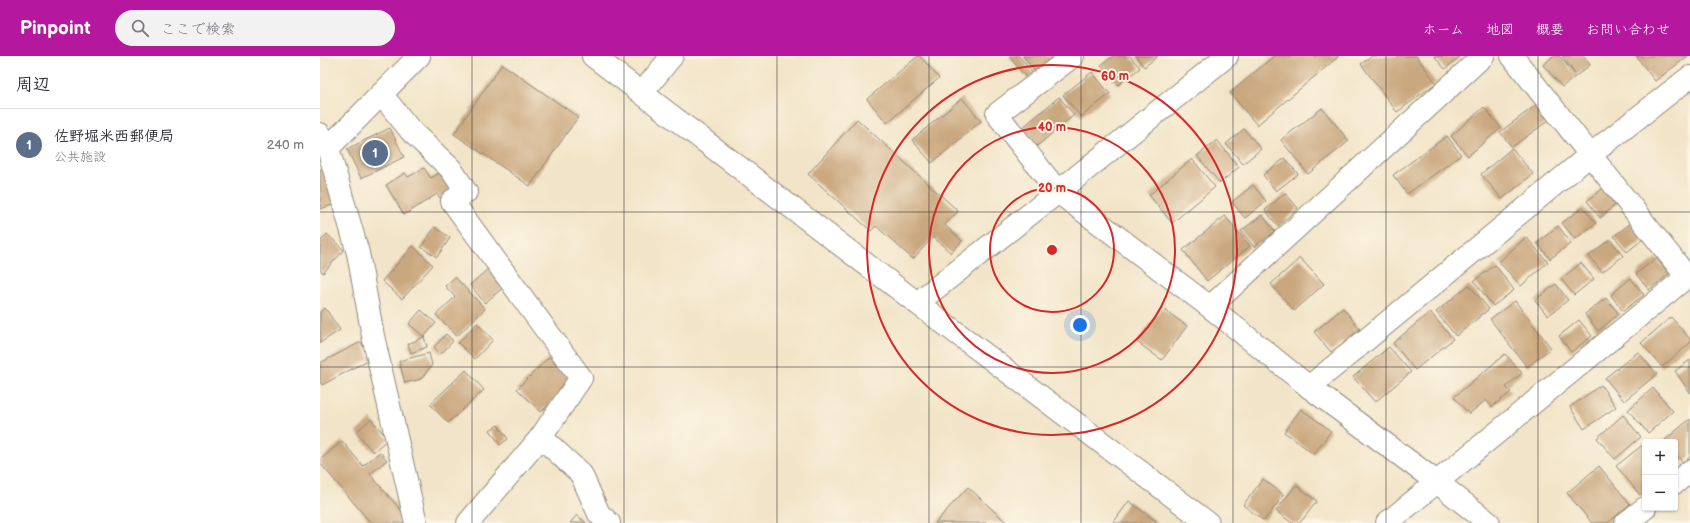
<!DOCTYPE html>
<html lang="ja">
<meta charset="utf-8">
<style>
body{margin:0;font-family:"Balsamiq Sans","Klee One",sans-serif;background:#f2f2f3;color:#2b2b33}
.controls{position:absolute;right:12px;bottom:12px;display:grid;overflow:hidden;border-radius:4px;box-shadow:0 1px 3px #0004}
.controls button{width:36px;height:36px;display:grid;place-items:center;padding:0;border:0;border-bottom:1px solid #e1e1e2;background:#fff;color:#2b2b33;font:20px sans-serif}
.you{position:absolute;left:760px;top:269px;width:14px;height:14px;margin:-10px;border:3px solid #fff;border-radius:50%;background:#1a73e8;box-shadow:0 0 0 6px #1a73e833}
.badge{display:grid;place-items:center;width:26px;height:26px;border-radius:50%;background:#b5179e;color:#fff;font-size:13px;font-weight:700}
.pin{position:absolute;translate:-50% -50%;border:2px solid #fff;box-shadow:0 1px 4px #0006}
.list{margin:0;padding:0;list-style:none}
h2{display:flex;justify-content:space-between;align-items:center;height:52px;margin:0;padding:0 16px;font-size:17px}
h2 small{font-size:13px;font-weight:400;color:#7c7c81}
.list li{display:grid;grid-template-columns:26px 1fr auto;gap:12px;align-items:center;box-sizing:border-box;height:72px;padding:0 16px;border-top:1px solid #e1e1e2}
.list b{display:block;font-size:15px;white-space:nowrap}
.list p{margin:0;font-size:13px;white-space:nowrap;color:#7c7c81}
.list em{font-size:13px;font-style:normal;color:#7c7c81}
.icon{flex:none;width:22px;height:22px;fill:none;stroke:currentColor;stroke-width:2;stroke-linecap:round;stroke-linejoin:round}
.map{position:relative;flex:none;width:1370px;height:467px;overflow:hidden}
header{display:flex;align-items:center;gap:24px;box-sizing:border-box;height:56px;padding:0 20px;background:#b5179e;color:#fff}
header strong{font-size:19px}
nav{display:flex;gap:22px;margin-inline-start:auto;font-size:14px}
.search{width:280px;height:36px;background:#f2f2f3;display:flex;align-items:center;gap:10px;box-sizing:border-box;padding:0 14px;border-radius:22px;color:#7c7c81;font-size:15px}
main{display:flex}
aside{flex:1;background:#fff}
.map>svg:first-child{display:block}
.building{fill:#caa87f}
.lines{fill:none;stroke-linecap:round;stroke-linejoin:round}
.minor-casing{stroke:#8e887a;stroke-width:24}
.tertiary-casing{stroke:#8e887a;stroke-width:24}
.minor{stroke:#fff;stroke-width:22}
.tertiary{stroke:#fff;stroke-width:22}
.grid{fill:none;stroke:#2b2b2b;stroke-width:1;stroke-opacity:0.55}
.ring{fill:none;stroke:#d62828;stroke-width:2}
.centre{fill:#d62828;stroke:#fcf5e5;stroke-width:2}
.ring-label{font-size:12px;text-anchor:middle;font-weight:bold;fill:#d62828;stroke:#fcf5e5;stroke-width:4;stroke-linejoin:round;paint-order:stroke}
</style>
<header>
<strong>Pinpoint</strong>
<div class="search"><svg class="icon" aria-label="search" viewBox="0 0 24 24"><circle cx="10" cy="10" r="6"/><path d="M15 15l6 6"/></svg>ここで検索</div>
<nav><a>ホーム</a><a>地図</a><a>概要</a><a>お問い合わせ</a></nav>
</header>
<main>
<aside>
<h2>周辺<small></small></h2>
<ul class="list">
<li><span class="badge" style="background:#5c6f8a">1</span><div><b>佐野堀米西郵便局</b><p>公共施設</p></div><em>240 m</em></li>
</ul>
</aside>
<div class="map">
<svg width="1370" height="467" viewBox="0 0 1370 467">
<rect width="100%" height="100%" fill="#fcf5e5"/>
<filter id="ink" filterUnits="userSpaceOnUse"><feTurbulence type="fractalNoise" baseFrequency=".025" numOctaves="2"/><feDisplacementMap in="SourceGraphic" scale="8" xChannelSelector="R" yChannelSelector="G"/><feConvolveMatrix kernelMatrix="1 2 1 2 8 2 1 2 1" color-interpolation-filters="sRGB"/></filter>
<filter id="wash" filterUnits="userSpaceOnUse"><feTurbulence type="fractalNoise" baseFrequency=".012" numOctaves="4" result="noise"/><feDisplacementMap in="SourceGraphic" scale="16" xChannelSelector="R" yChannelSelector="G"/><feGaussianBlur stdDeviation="0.9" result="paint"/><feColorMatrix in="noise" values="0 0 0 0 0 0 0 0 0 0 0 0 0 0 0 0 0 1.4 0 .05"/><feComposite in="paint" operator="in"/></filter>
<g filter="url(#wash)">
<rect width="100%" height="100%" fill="#f2e4c8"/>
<g id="blocks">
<g class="building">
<polygon points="598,0 600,0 619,22 567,67 547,43"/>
<polygon points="689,0 699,0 714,19 708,24"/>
<polygon points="703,0 741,0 717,18"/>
<polygon points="793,0 810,0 820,12 798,29 781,9"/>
<polygon points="816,0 838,0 824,11"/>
<polygon points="954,0 1019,0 937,69 910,37"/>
<polygon points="1052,0 1096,0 1116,27 1077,56 1041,8"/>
<polygon points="1114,0 1141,0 1125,13"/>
<polygon points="1233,0 1239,0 1255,18 1242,0 1264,0 1270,9 1242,31 1223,9"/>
<polygon points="1316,0 1368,0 1335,25"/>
<polygon points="182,8 258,61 210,130 134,78"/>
<polygon points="772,16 790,38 761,61 743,39"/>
<polygon points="739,41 754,59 717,90 702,72"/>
<polygon points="642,42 661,65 612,107 592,84"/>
<polygon points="1220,46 1232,62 1192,91 1180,76"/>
<polygon points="1164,51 1181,72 1148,100 1131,80"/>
<polygon points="1002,52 1029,85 988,118 961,84"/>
<polygon points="537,63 638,155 625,169 642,185 631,197 613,181 593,203 556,170 551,175 488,118"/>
<polygon points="70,72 84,101 41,122 27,93"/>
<polygon points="924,73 941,93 923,108 906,88"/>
<polygon points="1127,80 1141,99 1087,138 1073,119"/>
<polygon points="897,84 919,111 900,127 877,100"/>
<polygon points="1192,92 1213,118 1182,143 1161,118"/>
<polygon points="965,102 978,118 956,135 943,119"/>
<polygon points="872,103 895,131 852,167 829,139"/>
<polygon points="6,111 19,147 0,153 0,114"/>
<polygon points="104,112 111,122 121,116 132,134 120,142 117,138 84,159 66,129 85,117 88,121"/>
<polygon points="933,129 946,145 925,162 912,146"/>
<polygon points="1287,129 1300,145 1280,162 1267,145"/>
<polygon points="965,137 978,152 958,170 945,154"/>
<polygon points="1263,151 1276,167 1255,183 1242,167"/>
<polygon points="942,159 955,175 934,191 921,175"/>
<polygon points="905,160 930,190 887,225 863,194"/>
<polygon points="1315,164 1327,180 1307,196 1294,180"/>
<polygon points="1238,170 1251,187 1230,203 1217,187"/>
<polygon points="115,171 130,182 117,201 101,191"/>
<polygon points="7,178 24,194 3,217 0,214 0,186"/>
<polygon points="1206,181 1228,206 1201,230 1179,206"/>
<polygon points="1290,183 1303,200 1282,216 1269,200"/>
<polygon points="93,190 113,209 82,243 62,225"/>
<polygon points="980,202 1004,228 974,255 951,228"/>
<polygon points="1336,202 1349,218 1329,234 1316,218"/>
<polygon points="1261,207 1274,223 1254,239 1241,223"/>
<polygon points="1175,209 1194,234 1173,250 1154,225"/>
<polygon points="170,211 186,229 165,247 150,229"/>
<polygon points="135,221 165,253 137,280 116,259 135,241 125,230"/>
<polygon points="1311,222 1324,239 1303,255 1291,239"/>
<polygon points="1236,228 1248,244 1228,260 1215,244"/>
<polygon points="1149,229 1169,253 1136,280 1116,256"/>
<polygon points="1286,242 1299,258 1278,275 1265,258"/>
<polygon points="1195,245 1231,292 1207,311 1170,263"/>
<polygon points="5,252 20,274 0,287 0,256"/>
<polygon points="842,252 867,270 842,304 817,286"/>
<polygon points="1023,252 1040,273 1011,296 994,276"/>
<polygon points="101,254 116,267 104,281 89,268"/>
<polygon points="1110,256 1133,283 1095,314 1073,287"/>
<polygon points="1351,261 1370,283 1370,287 1342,311 1321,287"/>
<polygon points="1259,264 1272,280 1251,296 1239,280"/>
<polygon points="157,267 173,284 155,303 138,287"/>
<polygon points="126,278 133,285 121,298 114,291"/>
<polygon points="104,281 107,291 91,297 88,288"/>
<polygon points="41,286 50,303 2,329 0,325 0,307"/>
<polygon points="1069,291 1091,316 1055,346 1033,321"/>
<polygon points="1318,296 1337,318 1304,345 1285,322"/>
<polygon points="109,297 112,309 101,323 85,327 79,305"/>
<polygon points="1185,298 1202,317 1186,331 1191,336 1172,351 1166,344 1149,358 1134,341"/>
<polygon points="229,301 253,324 221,356 197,333"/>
<polygon points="1370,304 1370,337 1355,315"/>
<polygon points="146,314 164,334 128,367 110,348"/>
<polygon points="1281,329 1296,351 1264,373 1250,351"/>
<polygon points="1333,332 1353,355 1328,377 1308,354"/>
<polygon points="981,353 1011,375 994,398 964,376"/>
<polygon points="1303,359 1321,381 1295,403 1277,382"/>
<polygon points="51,363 68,383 53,396 36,376"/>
<polygon points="1370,363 1370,401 1363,406 1355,397 1355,386 1346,386 1345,384"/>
<polygon points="178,369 188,383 180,389 170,374"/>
<polygon points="22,385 43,410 60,396 67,404 50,418 90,465 87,467 51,467 0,407 0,404"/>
<polygon points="1325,387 1325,435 1320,439 1296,410"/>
<polygon points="1279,410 1310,448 1288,467 1272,467 1247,437"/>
<polygon points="943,423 964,439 944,465 923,449"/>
<polygon points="976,429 997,445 980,467 972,467 956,455"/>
<polygon points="648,431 687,467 615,467"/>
<polygon points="809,445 836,465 835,467 793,467"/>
<polygon points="257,459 266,467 250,467"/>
</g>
</g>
</g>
<g filter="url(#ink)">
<use href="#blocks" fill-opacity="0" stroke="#8e887a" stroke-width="1"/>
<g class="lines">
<g class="minor-casing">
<g id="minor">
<polyline points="753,0 677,58 738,136 890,251 989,331 1118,427 1169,467"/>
<polyline points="1192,0 1367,221"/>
<polyline points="322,37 352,0"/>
<polyline points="61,38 91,75 131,113 146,136 132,145 261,322 221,381 261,418 279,458 289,467"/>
<polyline points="8,92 99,0"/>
<polyline points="597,247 738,136 907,0"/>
<polyline points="890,251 1163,0"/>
<polyline points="989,331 1270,99 1370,21"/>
<polyline points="1355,427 1370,415"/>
<polyline points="1067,467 1370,218"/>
<polyline points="1306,467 1325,452"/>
</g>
</g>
<g class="tertiary-casing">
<g id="tertiary">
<polyline points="273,0 597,247 888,467"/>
<polyline points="0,78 8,92 38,197 53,280 96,467"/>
<polyline points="148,467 221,381"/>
</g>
</g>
<use href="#minor" class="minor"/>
<use href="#tertiary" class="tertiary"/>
</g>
</g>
<path class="grid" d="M 152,0 L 152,467M 304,0 L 304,467M 457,0 L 457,467M 609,0 L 609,467M 761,0 L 761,467M 913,0 L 913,467M 1066,0 L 1066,467M 1218,0 L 1218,467M 0,156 L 1370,156M 0,311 L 1370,311"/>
<g class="ring">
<circle cx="732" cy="194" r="62"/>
<circle cx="732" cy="194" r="123"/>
<circle cx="732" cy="194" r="185"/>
</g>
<circle cx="732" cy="194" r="6" class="centre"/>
<g class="ring-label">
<text x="795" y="24">60 m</text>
<text x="732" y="75">40 m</text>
<text x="732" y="136">20 m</text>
</g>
</svg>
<div class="controls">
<button>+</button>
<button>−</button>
</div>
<div class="you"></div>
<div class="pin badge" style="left:55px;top:97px;background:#5c6f8a">1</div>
</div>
</main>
